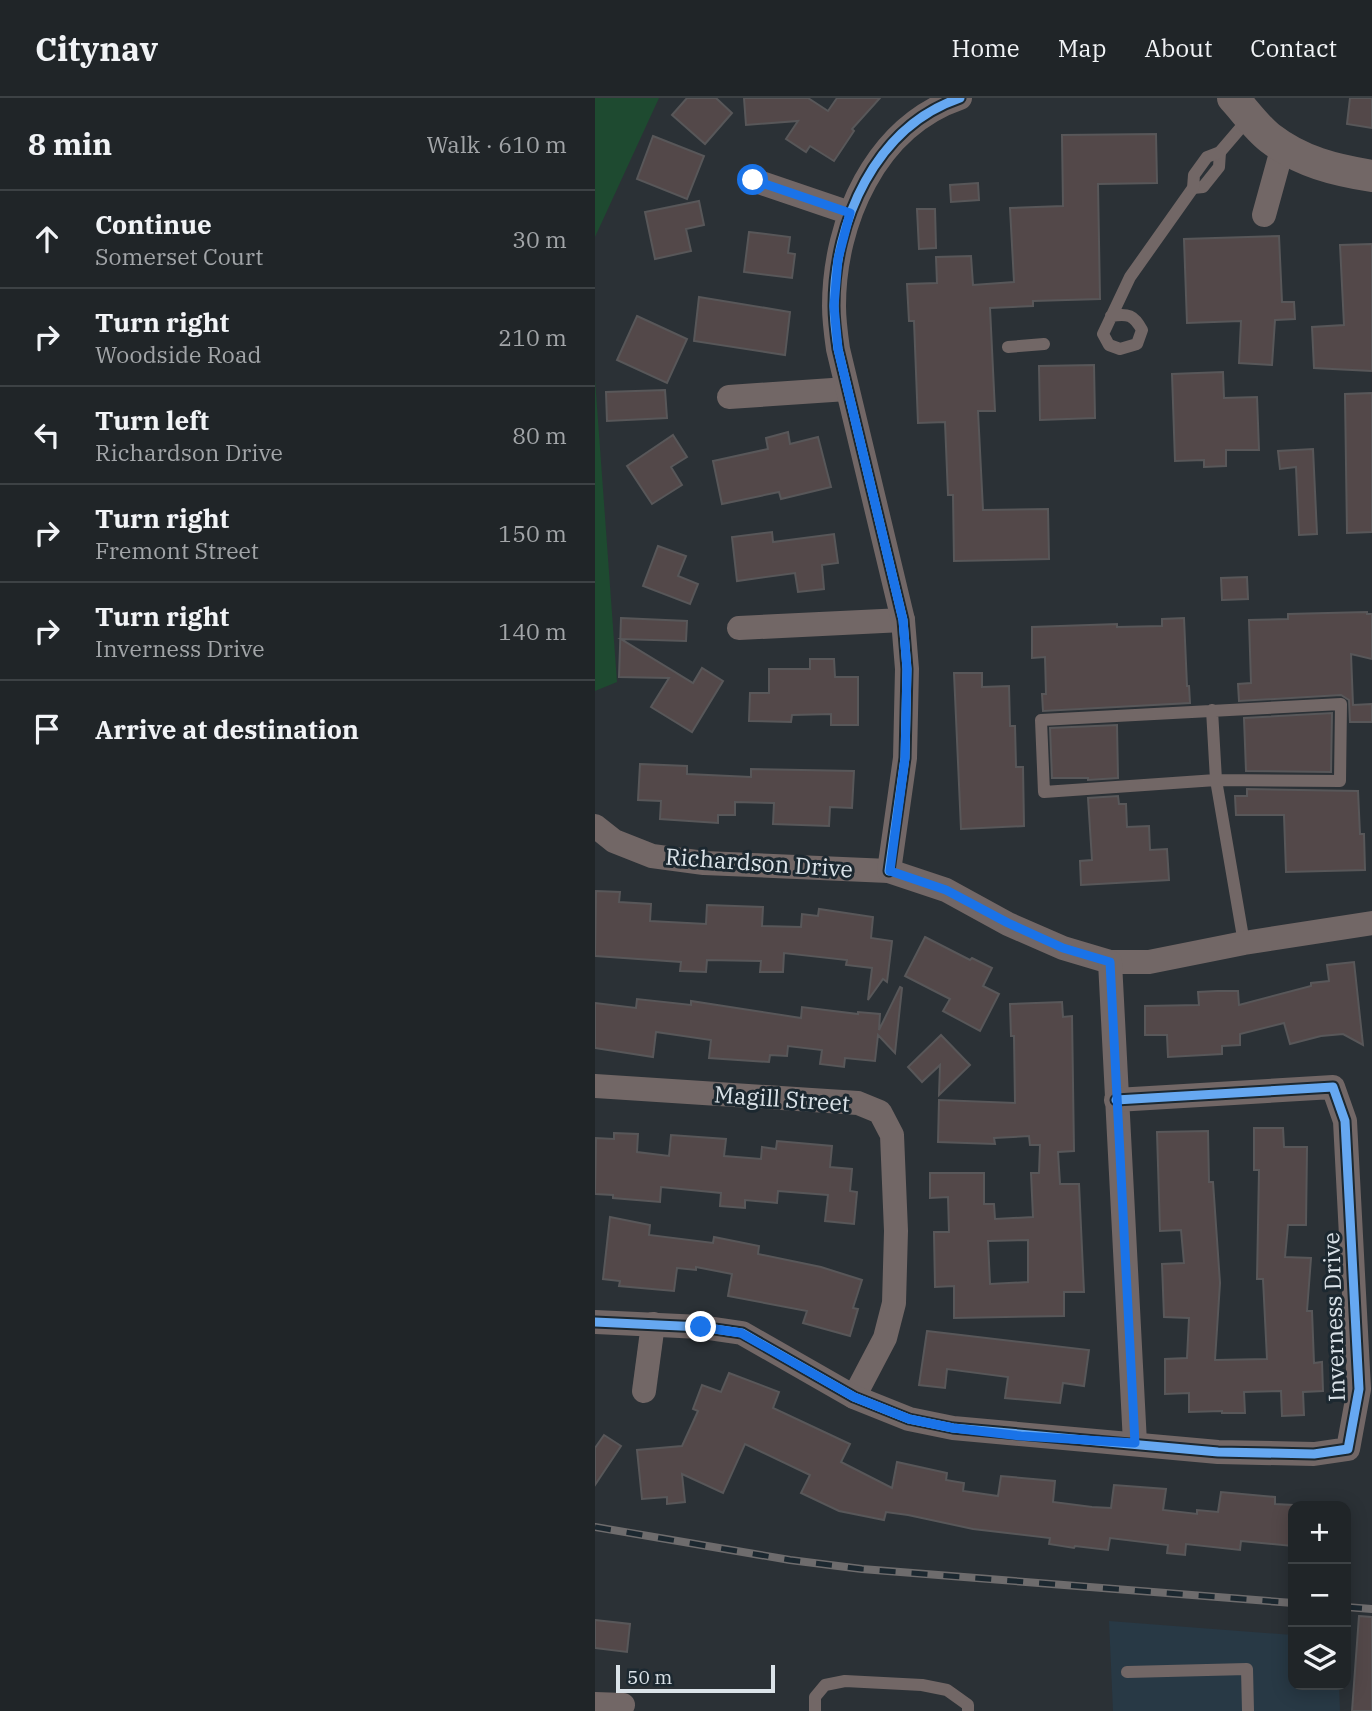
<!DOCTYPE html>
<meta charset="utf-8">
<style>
body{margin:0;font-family:"IBM Plex Serif",serif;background:#282d30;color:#f1f3f6}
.controls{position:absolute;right:21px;bottom:21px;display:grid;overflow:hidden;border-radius:14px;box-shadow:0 4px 18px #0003}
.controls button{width:63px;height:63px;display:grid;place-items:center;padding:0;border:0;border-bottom:2px solid #3d4245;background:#202528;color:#f1f3f6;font:35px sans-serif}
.scale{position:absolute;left:21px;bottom:18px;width:159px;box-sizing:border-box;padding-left:7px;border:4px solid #dbe3e9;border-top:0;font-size:19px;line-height:24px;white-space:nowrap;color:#dbe3e9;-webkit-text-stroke:5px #1c2830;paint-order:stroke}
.stop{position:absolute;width:21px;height:21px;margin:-16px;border:5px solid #1a73e8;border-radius:50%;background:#fff}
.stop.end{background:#1a73e8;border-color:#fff;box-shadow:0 2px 7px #0008}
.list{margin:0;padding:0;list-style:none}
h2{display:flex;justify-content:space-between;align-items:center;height:91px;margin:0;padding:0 28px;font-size:30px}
h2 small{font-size:23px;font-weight:400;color:#a2a5a8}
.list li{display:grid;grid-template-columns:46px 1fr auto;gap:21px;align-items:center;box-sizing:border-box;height:98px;padding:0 28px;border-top:2px solid #3d4245}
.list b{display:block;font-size:26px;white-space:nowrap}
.list p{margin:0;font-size:23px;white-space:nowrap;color:#a2a5a8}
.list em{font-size:23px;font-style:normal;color:#a2a5a8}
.icon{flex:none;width:38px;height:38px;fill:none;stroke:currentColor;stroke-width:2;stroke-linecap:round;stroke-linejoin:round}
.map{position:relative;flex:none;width:777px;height:1613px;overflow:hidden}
header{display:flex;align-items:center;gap:42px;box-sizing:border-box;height:98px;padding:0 35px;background:#202528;border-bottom:2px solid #3d4245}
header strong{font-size:33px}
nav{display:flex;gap:38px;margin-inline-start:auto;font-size:24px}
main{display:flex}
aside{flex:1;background:#202528}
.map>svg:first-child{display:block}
.built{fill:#283945}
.green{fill:#1e4a30}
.building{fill:#534849;stroke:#585759;stroke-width:2;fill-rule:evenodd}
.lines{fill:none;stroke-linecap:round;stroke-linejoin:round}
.service{stroke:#726766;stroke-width:12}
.minor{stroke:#726766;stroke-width:24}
.tertiary{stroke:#726766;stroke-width:32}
.rail-casing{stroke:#6e6c6d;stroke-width:8}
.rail{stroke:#1c2830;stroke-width:5;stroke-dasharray:16;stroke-linecap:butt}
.cycleway-casing{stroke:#1c2830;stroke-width:13}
.cycleway{stroke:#66a8f1;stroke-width:9}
.route{stroke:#1a73e8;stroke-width:9}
.labels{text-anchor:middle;stroke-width:6;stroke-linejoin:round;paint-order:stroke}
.street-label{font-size:23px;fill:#dbe3e9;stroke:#1c2830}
</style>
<header>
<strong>Citynav</strong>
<nav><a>Home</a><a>Map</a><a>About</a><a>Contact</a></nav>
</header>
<main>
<aside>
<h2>8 min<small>Walk · 610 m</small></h2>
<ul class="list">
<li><svg class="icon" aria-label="ahead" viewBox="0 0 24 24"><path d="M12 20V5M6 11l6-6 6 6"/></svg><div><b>Continue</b><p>Somerset Court</p></div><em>30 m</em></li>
<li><svg class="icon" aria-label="right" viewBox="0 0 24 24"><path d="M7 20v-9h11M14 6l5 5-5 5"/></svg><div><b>Turn right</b><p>Woodside Road</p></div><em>210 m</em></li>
<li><svg class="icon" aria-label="left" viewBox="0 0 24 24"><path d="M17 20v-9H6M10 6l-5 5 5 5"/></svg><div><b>Turn left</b><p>Richardson Drive</p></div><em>80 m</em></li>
<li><svg class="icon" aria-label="right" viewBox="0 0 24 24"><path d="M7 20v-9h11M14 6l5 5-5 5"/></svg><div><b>Turn right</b><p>Fremont Street</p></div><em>150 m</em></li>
<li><svg class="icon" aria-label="right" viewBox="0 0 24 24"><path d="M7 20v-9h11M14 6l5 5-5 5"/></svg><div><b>Turn right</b><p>Inverness Drive</p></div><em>140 m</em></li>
<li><svg class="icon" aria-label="arrive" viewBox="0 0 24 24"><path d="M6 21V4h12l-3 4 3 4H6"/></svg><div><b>Arrive at destination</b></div></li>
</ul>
</aside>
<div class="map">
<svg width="777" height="1613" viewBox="0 0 777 1613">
<rect width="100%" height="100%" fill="#2b3136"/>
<polygon class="built" points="514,1523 698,1537 698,1587 744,1587 745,1613 518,1613"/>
<g class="green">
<polygon points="0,0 64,0 0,139"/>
<polygon points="0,281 22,584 0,593"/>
</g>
<g class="building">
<polygon points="92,0 121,0 137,15 110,46 77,17"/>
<polygon points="149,0 213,0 233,13 242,0 285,0 257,31 259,33 239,63 215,48 211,54 191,41 203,23 151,27"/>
<polygon points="755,0 777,0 777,30 752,26"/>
<polygon points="561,36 562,85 503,86 505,201 438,203 438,208 395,210 400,313 383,313 388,412 453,411 454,461 359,463 358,397 353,397 350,324 323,325 319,223 314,223 312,186 342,185 341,159 376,158 378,187 419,184 415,110 468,108 467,37"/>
<polygon points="58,38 109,58 92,101 42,81"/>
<polygon points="383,85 384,102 356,104 355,87"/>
<polygon points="104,103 109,127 91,131 96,153 60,161 50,114"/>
<polygon points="322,111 340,111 341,150 324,151"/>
<polygon points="154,134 195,139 193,155 200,156 197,180 149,174"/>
<polygon points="684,138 687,204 699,204 700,221 680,222 677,267 644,265 646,223 592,225 589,141"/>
<polygon points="777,146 777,273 719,270 717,229 749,227 745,147"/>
<polygon points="104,199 195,214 190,257 99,243"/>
<polygon points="42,218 92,241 72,285 22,262"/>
<polygon points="499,267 500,320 445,322 444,268"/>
<polygon points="628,274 629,300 662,299 664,352 631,352 631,368 609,369 609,362 580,363 577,276"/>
<polygon points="70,292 72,320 12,323 11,294"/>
<polygon points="777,295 777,434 752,435 750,296"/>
<polygon points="193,334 195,346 223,339 236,389 186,401 184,394 127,406 118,363 173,351 171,340"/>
<polygon points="78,337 92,359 76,369 87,387 57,406 32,368"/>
<polygon points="718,351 722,436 704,437 701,369 685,371 683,353"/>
<polygon points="177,434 178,444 239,436 243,465 227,467 229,491 203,494 200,475 142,483 137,439"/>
<polygon points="63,448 91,458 83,478 103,486 95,506 48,488"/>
<polygon points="652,479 653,501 627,502 626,480"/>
<polygon points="772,514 772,516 777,516 777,561 756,556 758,607 777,606 777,624 755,624 754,602 746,597 644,603 643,586 656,585 654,522 693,521 693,516"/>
<polygon points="26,520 92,523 91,543 26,541 98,585 107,570 128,583 97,634 56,609 74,580 24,579"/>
<polygon points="589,520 592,588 594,588 595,605 448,613 447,596 451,596 450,559 437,560 437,529 522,526 522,529 567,528 567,521"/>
<polygon points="215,561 239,561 240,579 263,579 263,627 236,627 236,616 197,617 196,624 154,623 155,595 174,595 174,571 215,571"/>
<polygon points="359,575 387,575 387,589 414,588 415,628 420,628 421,669 428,669 429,728 366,731"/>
<polygon points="737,615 736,674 651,673 649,620"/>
<polygon points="522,627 523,680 493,682 493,680 457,680 455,630"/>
<polygon points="45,666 92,668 92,676 156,679 156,671 259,673 257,710 235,709 234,728 178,726 179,705 140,704 140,717 123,717 123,725 65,721 66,703 43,702"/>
<polygon points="652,691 763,693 765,736 769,736 770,772 691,774 689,717 641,717 640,698 652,698"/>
<polygon points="523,698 524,706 531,706 532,729 554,728 555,752 572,751 574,782 486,787 485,763 497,762 493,700"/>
<polygon points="1,793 25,794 24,804 56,806 55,823 111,826 112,807 168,809 167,828 206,829 207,816 223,818 224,811 278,819 276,840 297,843 292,884 288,881 273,902 277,870 251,867 252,862 189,855 188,874 165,874 166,863 112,862 111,874 85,873 86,864 0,858"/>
<polygon points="330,839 375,862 377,860 397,870 388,888 404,896 385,933 348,913 355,901 310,878"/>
<polygon points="759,864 768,947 748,936 726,938 695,946 689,925 645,936 645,947 627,948 627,956 573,959 572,937 550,937 550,908 604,907 603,894 622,893 643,893 644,907 716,888 716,885 734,883 732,867"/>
<polygon points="305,889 307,890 300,955 283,937 280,963 250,960 249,969 225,966 227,952 193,948 192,958 175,957 174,964 114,960 116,942 61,934 58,959 0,950 0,905 41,910 42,901 96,907 96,903 206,920 207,909 263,916 263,914 285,916 284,932"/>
<path d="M 467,904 L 468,919 L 477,918 L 479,1053 L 463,1054 L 465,1086 L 484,1086 L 489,1194 L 469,1194 L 469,1218 L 359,1220 L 359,1188 L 340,1189 L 339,1134 L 354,1134 L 353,1099 L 335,1100 L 335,1075 L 389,1075 L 389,1106 L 399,1106 L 400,1121 L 438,1119 L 436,1075 L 444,1075 L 445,1047 L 435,1047 L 434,1038 L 399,1040 L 400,1046 L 343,1044 L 344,1002 L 420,1005 L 419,938 L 416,938 L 415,906 ZM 433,1142 L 433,1184 L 395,1186 L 393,1143 Z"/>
<polygon points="346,937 375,967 344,997 345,967 327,984 313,969"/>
<polygon points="659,1030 688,1030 689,1049 712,1049 711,1127 693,1127 690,1159 716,1160 712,1213 717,1213 719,1265 727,1264 728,1293 708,1294 709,1317 687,1318 686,1293 649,1294 650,1315 627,1315 627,1313 594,1314 594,1295 570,1296 570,1261 592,1260 594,1220 569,1219 567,1166 589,1165 586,1132 565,1133 562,1034 613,1033 614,1084 618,1084 625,1185 620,1262 672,1261 668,1181 662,1181 664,1072 659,1072"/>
<polygon points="19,1035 43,1036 42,1054 74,1058 76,1037 131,1041 129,1058 166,1061 167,1049 181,1051 182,1043 237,1048 235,1069 257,1071 255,1093 262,1094 259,1126 230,1123 233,1097 183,1093 182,1105 150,1102 150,1110 125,1108 126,1095 66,1089 65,1104 18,1100 18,1097 0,1096 1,1040 19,1041"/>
<polygon points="15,1119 55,1127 54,1137 118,1145 119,1139 164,1148 163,1156 226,1169 267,1182 258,1210 263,1211 255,1238 208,1225 212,1213 133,1198 137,1176 101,1169 101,1172 82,1170 79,1193 24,1188 25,1183 8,1181"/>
<polygon points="332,1233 494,1252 489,1288 468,1285 465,1305 410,1300 413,1279 352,1271 350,1290 324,1287"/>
<polygon points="134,1275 184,1294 178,1310 255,1346 246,1364 297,1390 302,1364 352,1375 351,1382 369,1385 368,1393 403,1398 406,1378 460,1383 458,1404 497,1409 516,1410 519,1387 571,1391 568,1412 602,1416 602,1412 623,1414 626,1394 680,1399 680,1406 698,1407 697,1448 646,1443 645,1452 591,1446 590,1457 572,1455 573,1447 515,1440 513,1452 480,1448 479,1450 454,1446 455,1440 378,1431 313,1417 291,1414 289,1422 244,1413 206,1395 215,1377 150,1346 128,1395 87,1376 90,1404 72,1406 72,1399 47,1401 42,1352 87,1348 103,1313 98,1311 107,1287 126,1294"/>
<polygon points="9,1337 26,1348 0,1387 0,1350"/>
<polygon points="764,1518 777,1519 777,1613 757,1613"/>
<polygon points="0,1522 35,1526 32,1554 0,1550"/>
</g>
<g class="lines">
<g class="service">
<polyline points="598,90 608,89 624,69 625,54"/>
<path d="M 516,218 C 533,215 539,217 547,232 L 542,246 L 525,251 L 514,247 L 508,236 L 535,179 L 598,90 L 599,77 L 612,59 L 625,54 L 655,19"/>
<polyline points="413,249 449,246"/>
<polyline points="617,612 621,682 745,683 746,606 446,622 449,694 621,682 649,845"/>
<polyline points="532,1574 652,1571 653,1613"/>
<polyline points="220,1613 220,1599 230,1587 250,1583 327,1587 352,1592 373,1607 373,1613"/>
</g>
<g class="minor">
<polyline points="158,82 255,115"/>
<polyline points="669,117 688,48"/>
<polyline points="134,299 252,291"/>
<polyline points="144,530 308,522"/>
<polyline points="0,728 19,743 57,758 109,765 294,773 351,792 413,826 468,850 515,864 554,864 649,845 777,825"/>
<path d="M 294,773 L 310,660 L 312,571 L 308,522 L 243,251 C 241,237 239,223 239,208 C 239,124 280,29 365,0"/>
<polyline points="515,864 540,1345"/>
<polyline points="0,988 263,1005 285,1014 297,1037 301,1133 299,1205 290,1240 259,1299"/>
<polyline points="0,1224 106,1229 147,1235 259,1299 314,1321 358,1330 623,1354 719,1356 753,1351 764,1291 750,1023 738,989 521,1002"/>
<polyline points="49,1293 58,1226"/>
<polyline points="0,1606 28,1607"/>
</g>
<path class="tertiary" d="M 638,0 C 650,13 662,30 675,40 C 706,64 740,72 777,78"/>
<g class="rail-casing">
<g id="rail">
<polyline points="0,1429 195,1462 267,1471 698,1505"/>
<polyline points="751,1509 777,1511"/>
</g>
</g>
<use href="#rail" class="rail"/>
<g class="cycleway-casing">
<g id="cycleway">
<path d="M 294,773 L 310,660 L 312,571 L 308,522 L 243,251 C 241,237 239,223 239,208 C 239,124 280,29 365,0"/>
<polyline points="0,1224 106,1229 147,1235 259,1299 314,1321 358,1330 623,1354 719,1356 753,1351 764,1291 750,1023 738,989 521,1002"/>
</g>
</g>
<use href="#cycleway" class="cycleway"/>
</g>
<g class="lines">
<polyline class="route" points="106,1229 146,1235 259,1299 314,1321 358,1330 426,1338 540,1345 515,864 468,850 413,825 351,792 295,773 310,660 312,571 308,522 243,251 239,208 243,161 255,115 158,82"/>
</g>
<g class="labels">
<g class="street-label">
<text transform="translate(164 765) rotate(4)" y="8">Richardson Drive</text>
<text transform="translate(187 1001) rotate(4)" y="8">Magill Street</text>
<text transform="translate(739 1219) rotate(-92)" y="8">Inverness Drive</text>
</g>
</g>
</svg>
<div class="controls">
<button>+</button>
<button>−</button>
<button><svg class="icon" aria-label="layers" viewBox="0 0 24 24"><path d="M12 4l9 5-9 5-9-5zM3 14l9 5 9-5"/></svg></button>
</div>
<div class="scale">50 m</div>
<div class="stop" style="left:158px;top:82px"></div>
<div class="stop end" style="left:106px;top:1229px"></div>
</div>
</main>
